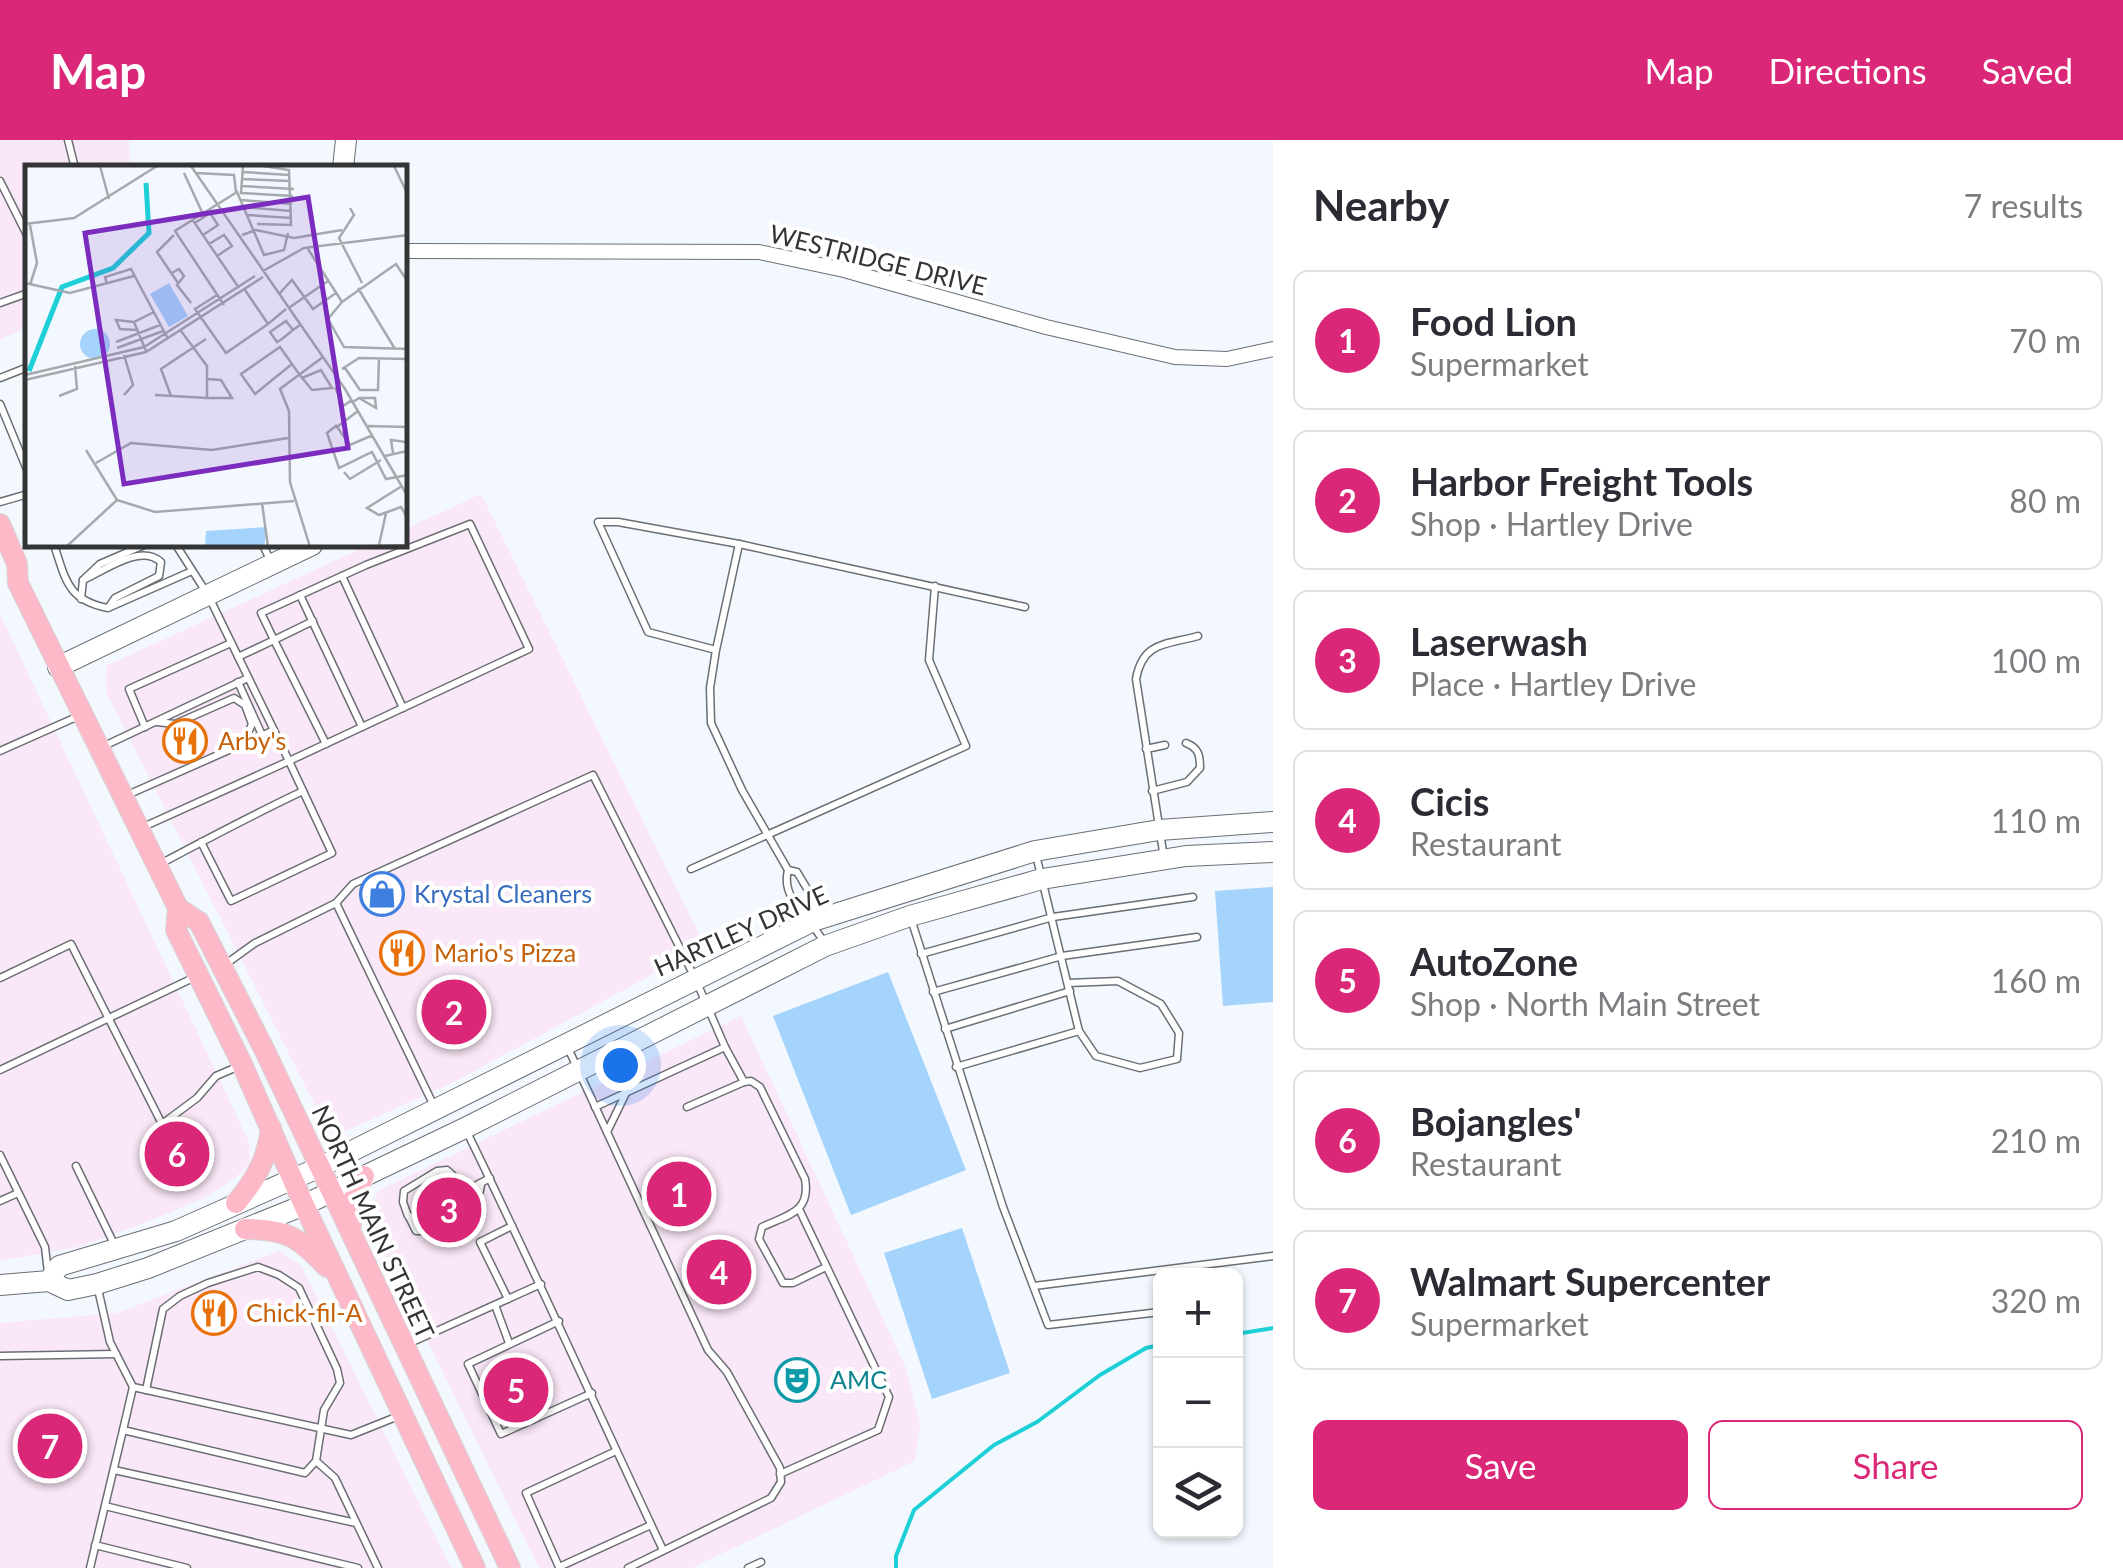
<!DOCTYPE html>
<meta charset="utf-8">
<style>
body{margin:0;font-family:Lato,sans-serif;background:#f7f7f7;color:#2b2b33}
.controls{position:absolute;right:30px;bottom:30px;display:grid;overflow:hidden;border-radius:15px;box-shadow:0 2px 8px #0004}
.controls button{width:90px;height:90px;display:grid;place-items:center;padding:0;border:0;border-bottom:2px solid #e1e1e2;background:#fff;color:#2b2b33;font:50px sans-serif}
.you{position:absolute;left:620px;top:925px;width:35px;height:35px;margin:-25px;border:8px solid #fff;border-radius:50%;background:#1a73e8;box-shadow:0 0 0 15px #1a73e833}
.badge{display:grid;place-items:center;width:65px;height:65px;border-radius:50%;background:#db2777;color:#fff;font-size:32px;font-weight:700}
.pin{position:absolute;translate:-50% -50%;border:5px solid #fff;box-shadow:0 2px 10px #0006}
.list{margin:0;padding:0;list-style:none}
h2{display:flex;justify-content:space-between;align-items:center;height:130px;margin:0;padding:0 40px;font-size:42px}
h2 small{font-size:32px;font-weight:400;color:#7c7c81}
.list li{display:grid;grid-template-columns:65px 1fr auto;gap:30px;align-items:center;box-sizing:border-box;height:140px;margin:0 20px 20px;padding:0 20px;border:2px solid #e1e1e2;border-radius:15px}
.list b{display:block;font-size:38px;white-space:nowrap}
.list p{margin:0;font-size:32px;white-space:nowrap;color:#7c7c81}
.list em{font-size:32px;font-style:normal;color:#7c7c81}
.actions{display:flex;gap:20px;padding:30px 40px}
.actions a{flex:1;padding:22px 0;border:2px solid #db2777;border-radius:15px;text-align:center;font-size:35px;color:#db2777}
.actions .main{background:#db2777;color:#fff}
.icon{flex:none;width:55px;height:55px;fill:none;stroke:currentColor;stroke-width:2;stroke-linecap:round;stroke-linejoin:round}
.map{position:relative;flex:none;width:1273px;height:1428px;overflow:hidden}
header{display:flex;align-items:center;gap:60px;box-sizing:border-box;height:140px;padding:0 50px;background:#db2777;color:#fff}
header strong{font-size:48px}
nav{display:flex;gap:55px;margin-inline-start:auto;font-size:35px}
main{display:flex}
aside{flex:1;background:#fff}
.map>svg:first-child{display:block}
.commercial{fill:#fae7f7}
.garden{fill:#a4d3fc}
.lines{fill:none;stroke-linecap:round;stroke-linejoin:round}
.stream{stroke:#1dcfd7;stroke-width:4}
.lane-casing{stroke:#6a6f74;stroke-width:9}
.street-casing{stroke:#6a6f74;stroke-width:16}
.secondary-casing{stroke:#6a6f74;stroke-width:22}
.primary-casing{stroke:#d6d6d7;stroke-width:22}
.lane{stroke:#fff;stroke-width:6}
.street{stroke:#fff;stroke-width:14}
.secondary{stroke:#fff;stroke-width:20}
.primary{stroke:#fdb9c8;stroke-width:20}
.labels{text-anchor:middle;stroke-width:8;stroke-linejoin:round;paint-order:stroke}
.street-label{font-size:25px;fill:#323436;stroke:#fff}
.food-label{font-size:25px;fill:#c56008;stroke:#fff;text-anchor:start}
.shop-label{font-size:25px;fill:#366cbe;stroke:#fff;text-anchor:start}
.culture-label{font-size:25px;fill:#0d838f;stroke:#fff;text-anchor:start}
.inset-river{fill:none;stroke:#1dcfd7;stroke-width:5}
.inset-road{fill:none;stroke:#a5aaae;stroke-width:2.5}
.view{fill:#7b2cbf;fill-opacity:0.15;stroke:#7b2cbf;stroke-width:5}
.inset-edge{fill:none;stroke:#323436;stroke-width:5}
</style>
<header>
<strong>Map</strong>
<nav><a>Map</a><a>Directions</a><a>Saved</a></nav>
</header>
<main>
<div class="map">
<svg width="1273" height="1428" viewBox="0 0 1273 1428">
<rect width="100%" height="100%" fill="#f2f8fe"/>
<g class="commercial">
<polygon points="0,0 129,0 130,27 28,28 27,188 0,199"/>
<polygon points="481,354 705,806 452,943 343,992 326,987 106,552 106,526 369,405 405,405 405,389"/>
<polygon points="0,474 249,1002 250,1023 235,1038 206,1057 142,1084 78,1107 0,1121"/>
<polygon points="741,876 906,1228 920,1284 915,1321 692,1428 539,1428 368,1080 378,1051"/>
<polygon points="279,1111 301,1125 451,1428 0,1428 0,1183 117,1173"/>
</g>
<g class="garden">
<polygon points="1273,747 1273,862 1223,866 1215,751"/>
<polygon points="888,832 966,1030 851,1075 773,876"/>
<polygon points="962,1088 1010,1233 932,1259 884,1113"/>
</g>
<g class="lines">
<g class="stream">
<polyline points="1236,1194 1273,1188"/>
<polyline points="896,1428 896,1416 914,1370 994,1305 1037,1282 1100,1235 1146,1208 1160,1205"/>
</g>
<g class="lane-casing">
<g id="lane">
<polyline points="68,0 75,28"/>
<polyline points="0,41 28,97"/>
<polyline points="0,163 28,153"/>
<polyline points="0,238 28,227"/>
<polyline points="0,264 28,332"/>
<polyline points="0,362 28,354"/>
<polyline points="739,404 1025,467"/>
<path d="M 54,405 C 66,440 67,460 108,468 L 192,431"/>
<polyline points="176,405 208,455 289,621 529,509 470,384 366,425 261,473 274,500 238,517"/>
<polyline points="263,405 271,422"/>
<polyline points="342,436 403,568"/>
<path d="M 83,440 C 104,431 140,403 161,422 L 159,436 L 115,458 L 109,467"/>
<polyline points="300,455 362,587"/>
<polyline points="81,459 83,440 100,424 144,405"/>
<polyline points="313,481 274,500 326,604"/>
<polyline points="716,510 648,492 598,382 618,382 739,404 716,510 710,548 711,583 742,650 788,730 797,732 815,762 813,775"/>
<polyline points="238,542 262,595"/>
<polyline points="157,582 175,584 234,558 245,565 252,584 248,593 236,605"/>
<polyline points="145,587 129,549 231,503"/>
<polyline points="104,606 248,538"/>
<polyline points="1146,609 1165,605"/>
<polyline points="0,611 81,575"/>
<path d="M 1152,651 L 1187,642 L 1200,628 C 1200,616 1199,608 1186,603"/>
<polyline points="125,656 272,591"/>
<polyline points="141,688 289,621 303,651"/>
<path d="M 1164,718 L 1136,539 C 1143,501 1166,505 1198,496"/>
<path d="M 160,724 C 207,699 254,674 303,651 L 332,713 L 231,761 L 201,702"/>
<polyline points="691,729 966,606 929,520 935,446"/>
<path d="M 788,730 C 780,759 811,778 823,801"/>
<polyline points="336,763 353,744 593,635 695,838 725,907 595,967"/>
<polyline points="912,782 1003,1067 1048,1185 1160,1172"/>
<polyline points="921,814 1053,777 1193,757"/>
<polyline points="223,826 255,803 336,763 433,964"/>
<polyline points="0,838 71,804 162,984 197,958 216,936 237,927"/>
<polyline points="1068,843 1118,841 1161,864 1179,893 1177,919 1140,928 1096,916 1079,891"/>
<polyline points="933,852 1062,816 1197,797"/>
<polyline points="945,889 1070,851"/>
<polyline points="568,908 708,1210 727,1232 780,1328 781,1342 771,1358 628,1428"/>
<polyline points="956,927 1079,891 1036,715"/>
<polyline points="0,930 193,838"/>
<path d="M 744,942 L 751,941 L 760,947 L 805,1039 C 811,1073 787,1075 762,1087 L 759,1099 L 783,1143 L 793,1143 L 826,1127"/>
<polyline points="687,967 744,942 725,907"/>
<path d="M 466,990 C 534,1129 597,1270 663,1410"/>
<polyline points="607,992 627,951"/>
<polyline points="0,1015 45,1107 48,1133"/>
<polyline points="76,1026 115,1106"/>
<polyline points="468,1049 447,1030 437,1031 404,1051 403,1062 408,1076 417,1077 490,1038"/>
<polyline points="0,1061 18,1053"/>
<path d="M 409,1077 L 416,1091 L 421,1091 C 445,1081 480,1073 481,1043"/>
<polyline points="1034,1146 1273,1116"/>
<polyline points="98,1149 110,1202 133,1247 351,1295 401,1275"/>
<polyline points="508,1159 480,1102 512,1086"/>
<polyline points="495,1165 509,1203"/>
<polyline points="559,1181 468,1224 501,1294 592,1253"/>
<polyline points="410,1203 541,1144"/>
<polyline points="0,1216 116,1214"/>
<polyline points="146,1250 163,1169 180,1156 208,1143 258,1127 279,1135 299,1148 337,1229 340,1243 324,1270 316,1321 335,1338 378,1428"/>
<polyline points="123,1290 133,1247"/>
<polyline points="616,1311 526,1353 559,1427 651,1385"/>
<polyline points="114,1330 356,1383"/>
<polyline points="780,1334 878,1290 889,1257 799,1069"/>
<polyline points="105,1366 358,1428"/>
<polyline points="95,1405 187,1428"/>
<polyline points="90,1428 123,1290 305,1333 316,1321"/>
<polyline points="748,1428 761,1422"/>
</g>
</g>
<g class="street-casing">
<polyline id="street" points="405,111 759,112 844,130 1046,187 1175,217 1227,219 1273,209"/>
</g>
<g class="secondary-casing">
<g id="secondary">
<polyline points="343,28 346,0"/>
<polyline points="58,527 312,405"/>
<polyline points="49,1141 59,1126 176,1091 320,1027 813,781 1035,711 1159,690 1273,682"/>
<polyline points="0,1145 49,1141 68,1150 97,1144 148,1128 304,1065 465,988 825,806 910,776 1042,739 1186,716 1273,712"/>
</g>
</g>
<g class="primary-casing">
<g id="primary">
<polyline points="0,384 17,424 18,443 178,768 176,790 242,924 304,1065 475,1428"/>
<polyline points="178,768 199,782 265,911 510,1428"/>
<path d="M 236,1063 C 256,1039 267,1020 271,988"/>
<polyline points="351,1085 351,1064 364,1036"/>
<path d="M 245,1089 C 287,1089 298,1097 327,1127"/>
</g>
</g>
<use href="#lane" class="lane"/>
<use href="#street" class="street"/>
<use href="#secondary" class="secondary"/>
<use href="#primary" class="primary"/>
</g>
<defs>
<g id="restaurant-ring" transform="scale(2.25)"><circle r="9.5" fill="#fff" stroke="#e8710a" stroke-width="1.5"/><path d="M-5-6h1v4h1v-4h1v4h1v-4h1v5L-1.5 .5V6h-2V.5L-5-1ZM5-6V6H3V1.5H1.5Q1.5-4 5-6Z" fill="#e8710a"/></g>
<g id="shop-ring" transform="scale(2.25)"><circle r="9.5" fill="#fff" stroke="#3f7fe0" stroke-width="1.5"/><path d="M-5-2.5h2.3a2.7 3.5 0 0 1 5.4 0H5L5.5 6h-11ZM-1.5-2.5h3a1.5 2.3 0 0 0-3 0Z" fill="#3f7fe0"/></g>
<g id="theatre-ring" transform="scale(2.25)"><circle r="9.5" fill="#fff" stroke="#0f9aa8" stroke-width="1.5"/><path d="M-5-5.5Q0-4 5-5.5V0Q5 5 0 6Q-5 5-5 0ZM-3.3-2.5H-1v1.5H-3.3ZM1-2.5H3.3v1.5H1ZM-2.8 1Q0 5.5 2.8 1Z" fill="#0f9aa8"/></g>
</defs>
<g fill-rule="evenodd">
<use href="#restaurant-ring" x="185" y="601"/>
<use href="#shop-ring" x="382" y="754"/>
<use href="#restaurant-ring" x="402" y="813"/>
<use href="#restaurant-ring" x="214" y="1173"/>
<use href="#theatre-ring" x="797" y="1240"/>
</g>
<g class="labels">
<g class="street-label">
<text transform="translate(878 120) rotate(14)" y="9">WESTRIDGE DRIVE</text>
<text transform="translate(741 791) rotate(-24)" y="9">HARTLEY DRIVE</text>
<text transform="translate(373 1082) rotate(65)" y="9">NORTH MAIN STREET</text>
</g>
<g class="food-label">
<text x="218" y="610">Arby's</text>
<text x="434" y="822">Mario's Pizza</text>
<text x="246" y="1182">Chick-fil-A</text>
</g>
<g class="shop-label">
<text x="414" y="763">Krystal Cleaners</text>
</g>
<g class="culture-label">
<text x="830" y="1249">AMC</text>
</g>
</g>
<g transform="translate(25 25)">
<rect width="382" height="382" fill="#f2f8fe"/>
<path d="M 242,362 L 239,382 L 180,382 L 181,366 Z" fill="#a4d3fc"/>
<path d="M 144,118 L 163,151 L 144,162 L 125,129 ZM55 179a15 15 0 1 1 30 0a15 15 0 1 1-30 0Z" fill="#a4d3fc"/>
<path class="inset-river" d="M 4,206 L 37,122 L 88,103 L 124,68 L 121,18"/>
<path class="inset-road" d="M 75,1 L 84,34M 166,1 L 320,224 L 383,332M 218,1 L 216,28 L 268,31M 369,1 L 383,30M 218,7 L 264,10M 159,8 L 177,47M 171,8 L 209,10 L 211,27M 217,14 L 264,16M 217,21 L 269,24M 216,35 L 267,39M 218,42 L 267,46M 325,43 L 329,50 L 314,73 L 337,118M 223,50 L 266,53M 167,54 L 214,123M 170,58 L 185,48 L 193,60 L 178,70M 0,59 L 49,53 L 132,1M 232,59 L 266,60 L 264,5 L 238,1M 5,60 L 12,98 L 5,120M 149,70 L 132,87 L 153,118M 217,70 L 231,65 L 269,73 L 317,65M 184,79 L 199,70 L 207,81 L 192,91M 283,84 L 317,137 L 303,154 L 319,182 L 383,184M 238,106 L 279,83 L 383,70M 147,108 L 154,104 L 159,111 L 152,120 L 166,138M 0,118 L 45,128 L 109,111M 82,119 L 80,112 L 106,104 L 142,172M 333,123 L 370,184M 220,125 L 243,159 L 261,144M 255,128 L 267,115 L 288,144 L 311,128M 192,130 L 170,144 L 201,188 L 243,159M 317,137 L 371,99 L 383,117M 199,140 L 150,66 L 212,27 L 239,90 L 259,85 L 263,68M 265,142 L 303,116M 109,157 L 91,155 L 95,164 L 112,165M 268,165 L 261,156 L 245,167 L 252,177 L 257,174 L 268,165 L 275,160M 156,166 L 182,201 L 182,233 L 207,233 L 196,215 L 183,214M 91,177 L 135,160M 92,183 L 138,166M 121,186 L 109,157 L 129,147M 267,199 L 230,229 L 216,209 L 255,182 L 274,209 L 287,225 L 307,223 L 296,205 L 277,213M 320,203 L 335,225 L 353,225 L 354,193M 317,204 L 334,193 L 383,194M 0,210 L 119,182 L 230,111M 0,215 L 121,187 L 238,112M 310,222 L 318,241 L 327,235M 99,230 L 108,220 L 99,190M 130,230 L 182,233M 34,231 L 52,224 L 50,201M 146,231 L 136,204 L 181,174M 328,237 L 334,233 L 350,233 L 351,243 L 334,233M 333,246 L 312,262 L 325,280 L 348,270M 312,260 L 302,268 L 314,303 L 347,287 L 361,314 L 383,310M 343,261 L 383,262M 61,285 L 92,335M 360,291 L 382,286 L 381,277 L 366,275 L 368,288M 71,298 L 106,278 L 187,285 L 263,273M 319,307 L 325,314 L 356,295M 377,321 L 342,343 L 354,350 L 376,342 L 383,354M 237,338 L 243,382M 354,380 L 361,348M 41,382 L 92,335 L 130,347 L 269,336M 285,382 L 265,317 L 264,246 L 255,224 L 298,192M 319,382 L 383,380"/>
<path class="view" d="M 283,32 L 323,283 L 99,319 L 60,68 Z"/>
<rect width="382" height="382" class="inset-edge"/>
</g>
</svg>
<div class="controls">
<button>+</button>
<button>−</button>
<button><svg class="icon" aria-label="layers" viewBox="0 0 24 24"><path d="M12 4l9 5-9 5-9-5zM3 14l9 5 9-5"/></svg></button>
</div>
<div class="you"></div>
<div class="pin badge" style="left:679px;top:1054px">1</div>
<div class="pin badge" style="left:454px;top:872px">2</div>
<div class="pin badge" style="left:449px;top:1070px">3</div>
<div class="pin badge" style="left:719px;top:1132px">4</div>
<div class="pin badge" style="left:516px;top:1250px">5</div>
<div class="pin badge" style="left:177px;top:1014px">6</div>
<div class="pin badge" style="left:50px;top:1306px">7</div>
</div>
<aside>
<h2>Nearby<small>7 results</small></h2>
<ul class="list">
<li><span class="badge">1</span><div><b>Food Lion</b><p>Supermarket</p></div><em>70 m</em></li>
<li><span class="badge">2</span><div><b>Harbor Freight Tools</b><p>Shop · Hartley Drive</p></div><em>80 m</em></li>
<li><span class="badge">3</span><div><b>Laserwash</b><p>Place · Hartley Drive</p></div><em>100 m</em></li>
<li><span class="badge">4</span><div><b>Cicis</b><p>Restaurant</p></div><em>110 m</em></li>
<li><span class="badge">5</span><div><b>AutoZone</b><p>Shop · North Main Street</p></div><em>160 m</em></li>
<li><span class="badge">6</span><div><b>Bojangles'</b><p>Restaurant</p></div><em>210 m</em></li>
<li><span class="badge">7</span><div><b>Walmart Supercenter</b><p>Supermarket</p></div><em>320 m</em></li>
</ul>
<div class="actions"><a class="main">Save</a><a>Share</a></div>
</aside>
</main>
